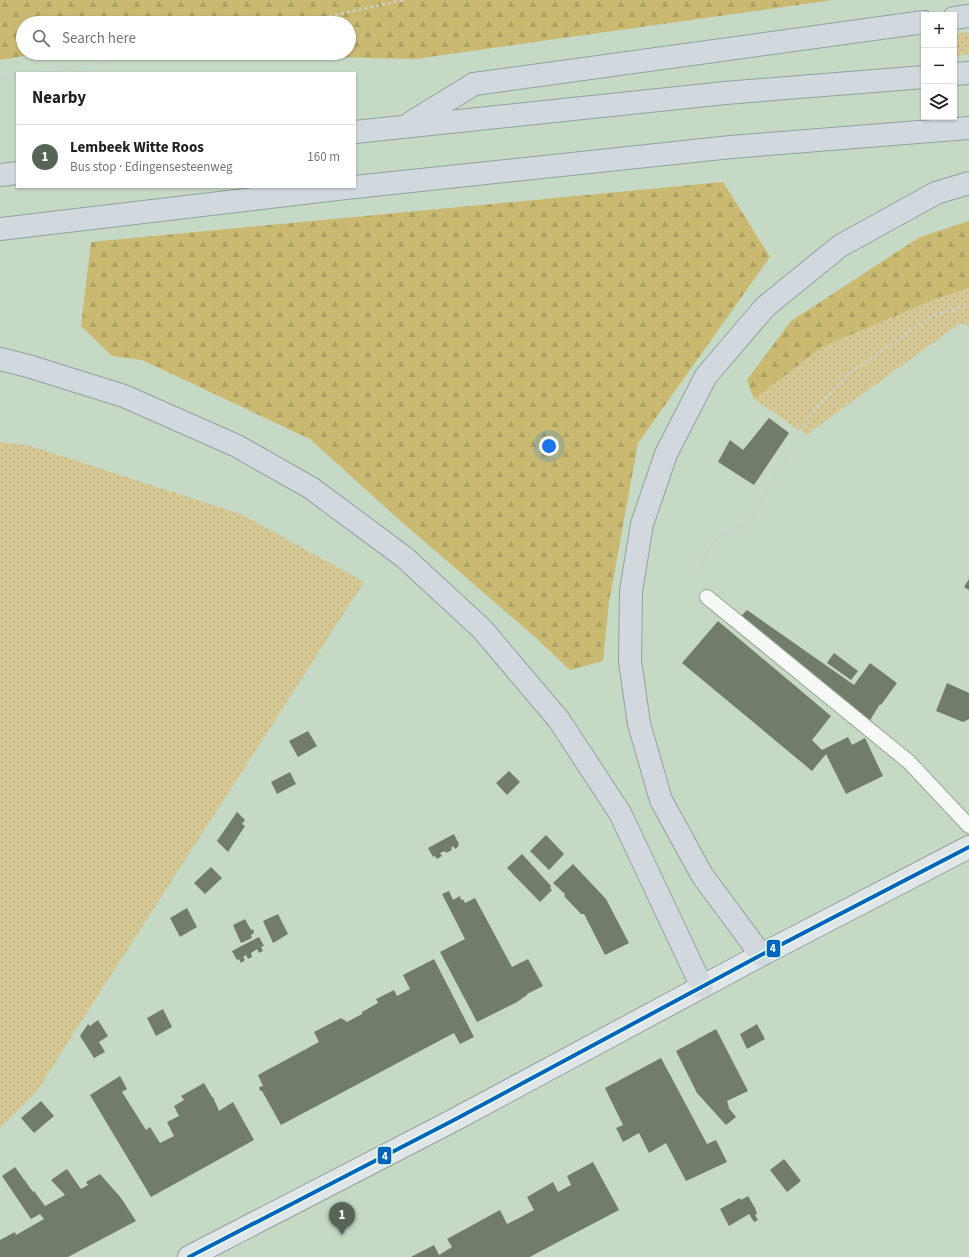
<!DOCTYPE html>
<meta charset="utf-8">
<style>
body{margin:0;font-family:"Source Sans 3",sans-serif;background:#f2f2f2;color:#202124}
.controls{position:absolute;right:12px;top:12px;display:grid;overflow:hidden;border-radius:0px;box-shadow:0 1px 3px #0004}
.controls button{width:36px;height:36px;display:grid;place-items:center;padding:0;border:0;border-bottom:1px solid #e0e0e0;background:#fff;color:#202124;font:20px sans-serif}
.you{position:absolute;left:549px;top:446px;width:14px;height:14px;margin:-10px;border:3px solid #fff;border-radius:50%;background:#1a73e8;box-shadow:0 0 0 6px #1a73e833}
.badge{display:grid;place-items:center;width:26px;height:26px;border-radius:50%;background:#566555;color:#fff;font-size:13px;font-weight:700}
.pin{position:absolute;translate:-50% -33px;filter:drop-shadow(0 1px 2px #0008)}
.pin::after{content:'';position:absolute;top:21px;width:14px;height:12px;background:inherit;clip-path:polygon(0 0,100% 0,50% 100%)}
.list{margin:0;padding:0;list-style:none}
h2{display:flex;justify-content:space-between;align-items:center;height:52px;margin:0;padding:0 16px;font-size:17px}
h2 small{font-size:13px;font-weight:400;color:#757577}
.list li{display:grid;grid-template-columns:26px 1fr auto;gap:12px;align-items:center;box-sizing:border-box;height:64px;padding:0 16px;border-top:1px solid #e0e0e0}
.list b{display:block;font-size:15px;white-space:nowrap}
.list p{margin:0;font-size:13px;white-space:nowrap;color:#757577}
.list em{font-size:13px;font-style:normal;color:#757577}
.icon{flex:none;width:22px;height:22px;fill:none;stroke:currentColor;stroke-width:2;stroke-linecap:round;stroke-linejoin:round}
.map{position:relative;flex:none;width:969px;height:1257px;overflow:hidden}
.search{position:absolute;background:#fff;box-shadow:0 1px 3px #0004;left:16px;top:16px;width:340px;height:44px;display:flex;align-items:center;gap:10px;box-sizing:border-box;padding:0 14px;border-radius:22px;color:#757577;font-size:15px}
.panel{position:absolute;background:#fff;box-shadow:0 1px 3px #0004;left:16px;top:72px;width:340px;height:116px;border-radius:0px}
.map>svg:first-child{display:block}
.grass{fill:url(#grass-dots)}
.forest{fill:url(#forest-firs)}
.building{fill:#717c6b}
.lines{fill:none;stroke-linecap:round;stroke-linejoin:round}
.lane-casing{stroke:#98a697;stroke-width:16}
.primary-casing{stroke:#93a09e;stroke-width:24}
.highway-casing{stroke:#93a09e;stroke-width:24}
.path{stroke:#ccd1cc;stroke-width:2.5;stroke-dasharray:3 3;stroke-linecap:butt}
.lane{stroke:#f6f9f6;stroke-width:14}
.primary{stroke:#e0e6e8;stroke-width:22}
.highway{stroke:#d2d9de;stroke-width:22}
.bus-1-casing{stroke:#ebfdea;stroke-width:7}
.bus-1{stroke:#0065bd;stroke-width:4}
.line-badge{stroke:#ebfdea;stroke-width:1.5}
.badge-label{font-size:11px;text-anchor:middle;font-weight:bold;fill:#fff}
</style>
<div class="map">
<svg width="969" height="1257" viewBox="0 0 969 1257">
<defs>
<pattern id="grass-dots" width="8" height="8" patternUnits="userSpaceOnUse"><rect width="8" height="8" fill="#d5c894"/><path d="M2 2h.1M6 6h.1" fill="none" stroke="#b6ac7f" stroke-width="1.8" stroke-linecap="round"/></pattern>
<pattern id="forest-firs" width="22" height="20" patternUnits="userSpaceOnUse"><rect width="22" height="20" fill="#cab971"/><path d="M5 1l3.5 6h-7zM16 11l3.5 6h-7z" fill="#ad9f61"/></pattern>
</defs>
<rect width="100%" height="100%" fill="#c6d9c5"/>
<g class="grass">
<polygon points="969,32 969,54 954,56 954,34"/>
<polygon points="969,288 969,325 959,324 806,435 754,399 822,347 938,298"/>
<polygon points="0,442 31,446 243,515 364,582 73,1034 38,1090 0,1128"/>
</g>
<g class="forest">
<polygon points="0,0 833,0 415,59 160,53 349,53 349,23 23,23 23,53 42,53 0,60"/>
<polygon points="723,182 770,257 638,443 609,602 603,661 570,670 535,637 395,516 310,439 142,360 112,356 81,326 91,242"/>
<polygon points="969,221 969,288 938,298 822,347 754,399 747,380 791,321 920,237"/>
</g>
<g class="building">
<polygon points="769,418 789,433 754,485 718,462 730,440 743,450"/>
<polygon points="969,579 969,590 964,587"/>
<polygon points="747,610 854,685 870,663 897,683 881,705 880,704 869,722 740,617"/>
<polygon points="718,621 831,716 812,740 822,750 848,737 852,745 865,738 883,776 846,794 826,754 812,771 682,663"/>
<polygon points="834,653 858,671 851,680 827,663"/>
<polygon points="947,683 969,693 969,719 963,722 936,711"/>
<polygon points="308,731 317,746 298,757 289,741"/>
<polygon points="509,771 520,782 507,795 496,783"/>
<polygon points="290,772 296,784 277,794 271,782"/>
<polygon points="237,812 245,820 242,824 245,826 228,852 217,841"/>
<polygon points="454,834 459,844 458,844 459,846 455,849 453,846 451,848 452,850 446,853 445,851 440,853 442,856 437,859 435,856 433,857 428,848"/>
<polygon points="546,835 564,854 549,870 530,851"/>
<polygon points="522,854 551,886 550,888 552,890 540,902 507,868"/>
<polygon points="573,864 606,899 629,943 605,955 584,914 581,914 564,896 565,894 553,883"/>
<polygon points="211,867 222,878 205,894 194,883"/>
<polygon points="449,891 453,900 460,896 461,900 463,899 465,903 475,898 512,967 528,959 543,986 527,994 527,995 517,1002 477,1022 440,952 465,939 442,894"/>
<polygon points="187,908 197,927 180,937 170,918"/>
<polygon points="278,914 288,934 273,943 263,921"/>
<polygon points="245,919 251,930 253,929 254,933 251,935 252,938 241,943 233,925"/>
<polygon points="259,937 264,946 261,947 263,951 259,953 257,949 251,953 252,957 248,959 246,955 243,957 245,960 241,963 239,959 237,960 232,951"/>
<polygon points="434,959 474,1037 460,1044 454,1033 281,1125 262,1091 260,1091 259,1087 263,1086 258,1075 319,1042 314,1032 341,1018 347,1022 362,1014 362,1012 378,1003 376,999 394,990 397,996 410,989 403,975"/>
<polygon points="163,1009 172,1027 156,1036 147,1018"/>
<polygon points="98,1020 108,1036 99,1042 105,1052 94,1058 80,1036 88,1024 90,1026"/>
<polygon points="757,1024 765,1039 747,1049 740,1034"/>
<polygon points="716,1029 748,1091 727,1101 729,1107 728,1107 736,1117 726,1125 697,1093 676,1051"/>
<polygon points="661,1058 707,1144 716,1140 727,1162 686,1181 666,1143 649,1153 639,1133 623,1142 616,1128 623,1125 605,1088"/>
<polygon points="120,1076 127,1089 122,1092 146,1130 150,1127 160,1143 174,1136 167,1122 179,1116 174,1106 184,1100 181,1096 204,1083 212,1097 213,1097 219,1111 233,1102 254,1140 151,1197 90,1095"/>
<polygon points="41,1101 54,1116 34,1133 21,1118"/>
<polygon points="784,1159 801,1181 787,1192 770,1170"/>
<polygon points="593,1162 619,1210 539,1252 530,1257 411,1257 434,1245 439,1255 452,1247 447,1239 500,1210 507,1224 521,1217 534,1210 527,1197 553,1182 558,1192 571,1185 567,1176"/>
<polygon points="15,1167 33,1192 34,1191 45,1206 65,1195 51,1180 67,1169 81,1189 88,1185 86,1182 100,1174 121,1198 136,1221 68,1257 0,1257 0,1240 15,1232 16,1235 44,1219 40,1214 31,1219 2,1176"/>
<polygon points="748,1196 755,1208 757,1214 755,1215 758,1220 754,1222 749,1214 729,1226 720,1209 740,1198 741,1200"/>
</g>
<g class="lines">
<g class="lane-casing">
<polyline id="lane" points="707,597 909,762 969,826"/>
</g>
<g class="primary-casing">
<polyline id="primary" points="189,1257 454,1120 761,955 969,847"/>
</g>
<g class="highway-casing">
<g id="highway">
<polyline points="954,18 969,16"/>
<polyline points="954,74 969,73"/>
<polyline points="412,122 474,84 924,22"/>
<polyline points="355,132 725,93 924,77"/>
<polyline points="0,175 17,173"/>
<polyline points="355,187 731,147 969,128"/>
<polyline points="0,229 354,187"/>
<polyline points="0,359 28,366 124,396 237,446 311,488 404,557 482,629 559,720 620,813 702,987"/>
<polyline points="761,955 702,875 661,800 639,724 630,661 631,591 642,524 666,454 706,376 765,307 840,246 936,193 969,183"/>
</g>
</g>
<g class="path">
<polyline points="300,23 403,0"/>
<polyline points="38,73 159,53"/>
<polyline points="0,79 17,76"/>
<polyline points="704,573 702,559 717,537 748,524 808,418 846,376 932,316 969,305"/>
</g>
<use href="#lane" class="lane"/>
<use href="#primary" class="primary"/>
<use href="#highway" class="highway"/>
<g class="bus-1-casing">
<polyline id="bus-1" points="189,1257 454,1120 761,955 969,847"/>
</g>
<use href="#bus-1" class="bus-1"/>
</g>
<g class="line-badge">
<rect x="766" y="939" width="15" height="19" rx="4" fill="#0065bd"/>
<rect x="377" y="1146" width="15" height="19" rx="4" fill="#0065bd"/>
</g>
<g class="badge-label">
<text x="773" y="952">4</text>
<text x="385" y="1160">4</text>
</g>
</svg>
<div class="controls">
<button>+</button>
<button>−</button>
<button><svg class="icon" aria-label="layers" viewBox="0 0 24 24"><path d="M12 4l9 5-9 5-9-5zM3 14l9 5 9-5"/></svg></button>
</div>
<div class="you"></div>
<div class="pin badge" style="left:342px;top:1235px">1</div>
<div class="search"><svg class="icon" aria-label="search" viewBox="0 0 24 24"><circle cx="10" cy="10" r="6"/><path d="M15 15l6 6"/></svg>Search here</div>
<section class="panel">
<h2>Nearby<small></small></h2>
<ul class="list">
<li><span class="badge">1</span><div><b>Lembeek Witte Roos</b><p>Bus stop · Edingensesteenweg</p></div><em>160 m</em></li>
</ul>
</section>
</div>
